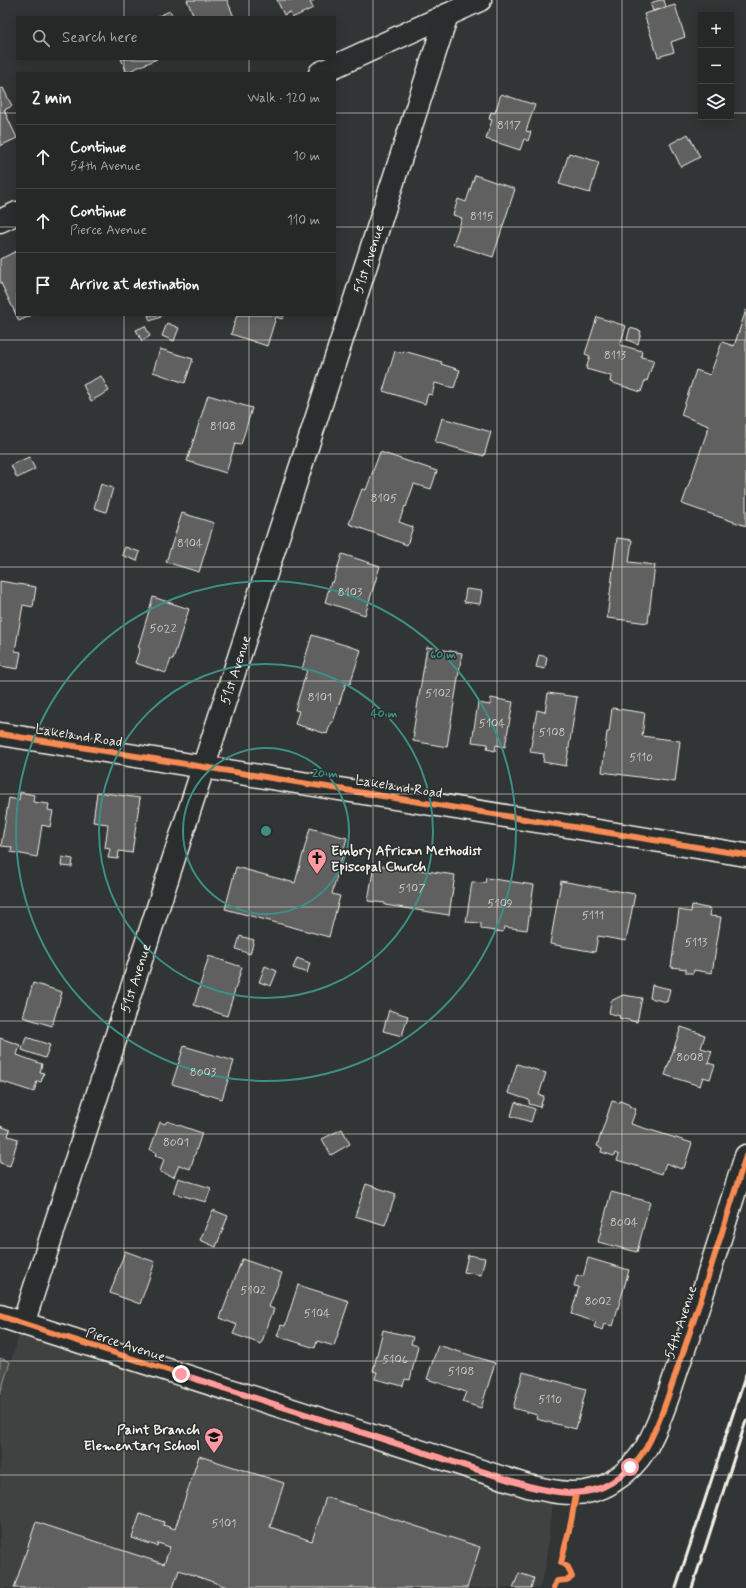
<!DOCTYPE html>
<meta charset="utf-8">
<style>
body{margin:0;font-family:Mynerve,sans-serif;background:#2e3030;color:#f1f3f6}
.controls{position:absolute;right:12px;top:12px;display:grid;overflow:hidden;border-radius:0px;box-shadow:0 2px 10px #0003}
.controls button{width:36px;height:36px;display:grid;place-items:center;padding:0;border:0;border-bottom:1px solid #424445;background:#262828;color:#f1f3f6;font:20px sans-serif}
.stop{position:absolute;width:12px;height:12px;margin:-9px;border:3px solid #ff9aa2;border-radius:50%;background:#fff}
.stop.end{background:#ff9aa2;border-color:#fff;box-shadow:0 1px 4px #0008}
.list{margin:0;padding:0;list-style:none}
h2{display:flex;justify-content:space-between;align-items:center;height:52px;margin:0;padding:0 16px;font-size:17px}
h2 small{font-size:13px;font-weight:400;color:#a4a6a8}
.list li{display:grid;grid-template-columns:26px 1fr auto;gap:12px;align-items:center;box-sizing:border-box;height:64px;padding:0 16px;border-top:1px solid #424445}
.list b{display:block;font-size:15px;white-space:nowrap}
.list p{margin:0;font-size:13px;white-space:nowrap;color:#a4a6a8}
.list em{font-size:13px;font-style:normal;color:#a4a6a8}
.icon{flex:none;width:22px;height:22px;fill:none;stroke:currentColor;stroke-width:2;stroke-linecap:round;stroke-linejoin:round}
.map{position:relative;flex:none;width:746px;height:1588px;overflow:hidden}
.search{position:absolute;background:#262828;box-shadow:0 2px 10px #0003;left:16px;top:16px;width:320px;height:44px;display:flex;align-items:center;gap:10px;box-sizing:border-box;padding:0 14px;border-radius:0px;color:#a4a6a8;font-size:15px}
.panel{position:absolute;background:#262828;box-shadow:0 2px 10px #0003;left:16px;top:72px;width:320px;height:244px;border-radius:0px}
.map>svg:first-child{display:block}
.built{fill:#404242}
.green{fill:#4b4d4c;stroke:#a09f9a}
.building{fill:#5f605f;stroke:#f4f1e8}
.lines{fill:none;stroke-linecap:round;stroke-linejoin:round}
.street-casing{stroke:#f4f1e8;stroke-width:25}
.street{stroke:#2a2d2e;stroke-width:22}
.rail{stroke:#f4f1e8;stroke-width:3}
.cycleway-casing{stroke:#2a2d2e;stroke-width:8}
.cycleway{stroke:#f68b52;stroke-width:6}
.route{stroke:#ff9aa2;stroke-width:5}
.grid{fill:none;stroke:#f4f1e8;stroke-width:1;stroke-opacity:0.55}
.ring{fill:none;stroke:#3d8f86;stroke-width:2}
.labels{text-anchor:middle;stroke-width:3;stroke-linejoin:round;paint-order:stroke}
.number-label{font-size:12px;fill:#cfcdc6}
.street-label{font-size:14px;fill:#f4f1e8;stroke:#2a2d2e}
.poi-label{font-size:14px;font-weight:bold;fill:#f4f1e8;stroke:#2a2d2e;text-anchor:start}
.centre{fill:#3d8f86;stroke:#2a2d2e;stroke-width:2}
.ring-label{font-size:12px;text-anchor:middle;font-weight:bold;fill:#3d8f86;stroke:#2a2d2e;stroke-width:3;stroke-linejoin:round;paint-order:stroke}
</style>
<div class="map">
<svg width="746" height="1588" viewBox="0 0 746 1588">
<rect width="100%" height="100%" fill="#323535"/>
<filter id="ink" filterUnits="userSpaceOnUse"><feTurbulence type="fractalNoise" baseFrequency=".025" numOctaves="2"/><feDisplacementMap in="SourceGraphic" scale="8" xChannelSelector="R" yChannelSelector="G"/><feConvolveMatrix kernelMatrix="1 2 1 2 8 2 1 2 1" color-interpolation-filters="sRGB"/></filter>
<g filter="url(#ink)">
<polygon class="built" points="23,1323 553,1492 545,1570 539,1588 0,1588 0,1395"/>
<polygon class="green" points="0,1358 10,1362 0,1394"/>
<g class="building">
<polygon points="187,0 227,0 234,17 194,17"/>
<polygon points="277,0 315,0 310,2 313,8 294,17 292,17 290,12 284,15"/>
<polygon points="660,0 664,0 666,7 653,11 650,3"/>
<polygon points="675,5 685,37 671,42 674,52 658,57 644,14"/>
<polygon points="170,11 173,17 156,17"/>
<polygon points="121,59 157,59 127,72"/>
<polygon points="3,88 12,106 4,110 17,138 0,146 0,89"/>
<polygon points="501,94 535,105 526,131 531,132 528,141 524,139 520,150 486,139 492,120 489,119 491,112 495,113"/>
<polygon points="688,134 700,157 681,167 670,144"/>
<polygon points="569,153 599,162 590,193 559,184"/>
<polygon points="475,175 515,189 493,257 453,244 462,218 453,215 458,199 466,202"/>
<polygon points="17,251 17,315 32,315 19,321 0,281 0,259"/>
<polygon points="746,310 746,526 682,504 709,426 681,415 696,370 710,375 722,342 734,346"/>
<polygon points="148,315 160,315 161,317 150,321"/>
<polygon points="237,315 284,315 282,319 276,317 267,346 231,334"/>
<polygon points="597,317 626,326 620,345 642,351 641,357 654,360 647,381 645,380 641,392 610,382 611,376 586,369 590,356 585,354"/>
<polygon points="167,323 179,328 174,341 162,336"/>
<polygon points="145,326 150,336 142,341 136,330"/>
<polygon points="630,328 641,331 638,344 627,340"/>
<polygon points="160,349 193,359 185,383 153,372"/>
<polygon points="395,351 403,353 404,351 442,362 441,364 460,370 454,388 435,383 432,395 428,394 425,404 383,391"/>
<polygon points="101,376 109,391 91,401 83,385"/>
<polygon points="208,395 252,408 241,445 235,444 226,473 187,461"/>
<polygon points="442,418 491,432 484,456 435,442"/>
<polygon points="380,452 437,471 431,489 414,484 406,507 405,506 399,522 413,527 407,545 349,524 362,489 366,490"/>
<polygon points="29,457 35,469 17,478 11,465"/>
<polygon points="101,484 113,488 106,512 94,508"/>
<polygon points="182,513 214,523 199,572 166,562"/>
<polygon points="617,538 632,540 629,562 655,565 648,623 607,618"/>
<polygon points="125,547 140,552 137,561 122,555"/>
<polygon points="342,554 380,566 365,615 325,602 331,582 333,583"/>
<polygon points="0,581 36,587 33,607 23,605 15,651 21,652 18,669 0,666"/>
<polygon points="466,589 482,591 480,604 464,602"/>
<polygon points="153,597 189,609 173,659 171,659 166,673 135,663 140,648 138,648"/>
<polygon points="312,635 361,650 350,684 346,683 333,722 331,722 327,734 295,724 299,711 295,710 307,670 302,669"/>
<polygon points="427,647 462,653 447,747 413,741 414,733 413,733"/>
<polygon points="539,655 547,657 545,669 536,667"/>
<polygon points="548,693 577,697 566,766 543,762 544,754 530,752 537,710 545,712"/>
<polygon points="491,698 513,702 505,747 496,745 495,751 487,749 488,744 472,742 478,703 490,705"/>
<polygon points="612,708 645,713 642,736 680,741 675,782 602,772 607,732 609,732"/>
<polygon points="20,792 34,795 33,802 49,804 48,810 53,811 50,827 42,825 37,857 11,852 12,847 1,846 9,798 19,800"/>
<polygon points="97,792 140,798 132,853 119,851 118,859 108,858 110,849 105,848 108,824 93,822"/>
<polygon points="310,828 347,838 332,894 340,896 329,937 225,909 236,867 295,883"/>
<polygon points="62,857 73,859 72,867 61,866"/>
<polygon points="374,865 391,867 391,866 455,875 449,915 385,905 385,903 368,901"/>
<polygon points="486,878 534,885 527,930 504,927 503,932 481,929 481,923 466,922 472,882 485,883"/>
<polygon points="561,881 635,894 626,941 598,936 595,952 550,944"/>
<polygon points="692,905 711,909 710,916 721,917 712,973 694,970 693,973 686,973 686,969 671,967 679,910 691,912"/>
<polygon points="240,936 254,940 250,954 236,949"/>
<polygon points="209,956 242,967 227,1016 194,1005"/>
<polygon points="297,958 310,963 307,973 293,968"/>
<polygon points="265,966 277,971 271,986 259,982"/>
<polygon points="33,983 62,992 52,1026 23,1017"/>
<polygon points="652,985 670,989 667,1002 650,998"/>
<polygon points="623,995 642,998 637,1022 619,1018 620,1016 609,1013 611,1001"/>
<polygon points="389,1010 408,1016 402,1036 383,1031"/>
<polygon points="681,1027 705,1035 701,1048 712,1051 708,1063 715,1065 710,1079 703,1077 700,1086 665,1075"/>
<polygon points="26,1037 50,1045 45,1058 22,1050"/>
<polygon points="0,1038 20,1045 17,1055 42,1064 40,1072 44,1073 41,1082 37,1081 34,1092 0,1081"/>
<polygon points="184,1046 234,1061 222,1099 172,1084"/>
<polygon points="517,1064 546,1073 539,1095 544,1096 540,1107 529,1104 529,1100 508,1093"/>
<polygon points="612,1101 619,1103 620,1101 630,1105 629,1106 636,1109 631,1124 692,1143 684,1168 682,1168 681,1169 666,1163 662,1174 617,1160 619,1155 615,1153 614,1156 601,1152 602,1148 597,1146"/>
<polygon points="515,1102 535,1109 531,1122 511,1116"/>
<polygon points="167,1121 202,1133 190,1169 179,1165 174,1177 160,1172 164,1159 155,1156 156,1152 150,1150 160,1122 165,1124"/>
<polygon points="0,1126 10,1130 8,1136 18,1139 10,1166 0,1163"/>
<polygon points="342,1129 350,1144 331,1155 322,1139"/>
<polygon points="178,1178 211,1188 206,1202 173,1193"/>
<polygon points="366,1184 396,1194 385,1225 355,1216"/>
<polygon points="611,1192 650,1202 637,1252 598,1242"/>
<polygon points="213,1210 228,1216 216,1247 200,1240"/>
<polygon points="125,1251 155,1262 140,1304 110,1293"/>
<polygon points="468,1255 485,1258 481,1275 464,1272"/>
<polygon points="588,1258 629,1270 613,1326 604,1324 602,1330 594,1327 596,1322 571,1314 579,1287 574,1286 577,1275 583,1277"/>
<polygon points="242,1259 282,1273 269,1307 274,1309 261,1344 233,1334 237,1325 220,1318"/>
<polygon points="298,1285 349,1301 334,1346 317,1341 315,1348 277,1336 281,1325 285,1326"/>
<polygon points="383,1330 413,1337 411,1344 418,1346 410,1380 405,1379 403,1386 375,1379 377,1372 373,1371"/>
<polygon points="438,1345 495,1363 481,1408 462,1402 466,1392 427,1379"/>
<polygon points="523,1372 586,1389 576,1429 536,1419 537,1415 513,1408"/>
<polygon points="199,1456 284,1483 270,1527 312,1541 326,1497 480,1547 467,1588 230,1588 179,1570 173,1588 14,1588 36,1522 164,1564 170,1547 158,1543 157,1546 132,1538 140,1514 164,1522 163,1525 175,1529"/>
<polygon points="519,1573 534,1578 531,1588 513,1588"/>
</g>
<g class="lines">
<g class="street-casing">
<g id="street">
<polyline points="320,73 480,0"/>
<polyline points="0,221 17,213"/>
<polyline points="0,734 746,855"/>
<path d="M 0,1316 L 528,1486 C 556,1493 586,1499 612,1482 C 625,1474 638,1461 646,1448 C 661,1421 670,1390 680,1361 C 704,1293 724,1224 746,1156"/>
<path id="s1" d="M 23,1324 L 447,15"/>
</g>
</g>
<use href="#street" class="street"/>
<g class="rail">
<polyline points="676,1588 746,1374"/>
<polyline points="692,1588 746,1421"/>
</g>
<g class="cycleway-casing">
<g id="cycleway">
<polyline points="0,734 746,855"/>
<path d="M 0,1316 L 528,1486 C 556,1493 586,1499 612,1482 C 625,1474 638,1461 646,1448 C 661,1421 670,1390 680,1361 C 704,1293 724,1224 746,1156"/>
<polyline points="554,1588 557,1581 567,1580 572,1577 568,1567 561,1563 571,1522 576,1494"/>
</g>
</g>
<use href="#cycleway" class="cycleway"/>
</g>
</g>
<g class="lines" filter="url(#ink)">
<path class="route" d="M 181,1374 L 528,1486 C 556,1493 584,1498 611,1483 C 618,1479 624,1472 630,1467"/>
</g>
<path class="grid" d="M 124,0 L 124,17M 249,0 L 249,17M 373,0 L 373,1588M 497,0 L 497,1588M 622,0 L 622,1588M 124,59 L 124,73M 249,59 L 249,73M 0,113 L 17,113M 335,113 L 701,113M 731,113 L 746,113M 0,227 L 17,227M 335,227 L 746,227M 124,315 L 124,1588M 249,315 L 249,1588M 0,340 L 746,340M 0,454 L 746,454M 0,567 L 746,567M 0,681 L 746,681M 0,794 L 746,794M 0,907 L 746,907M 0,1021 L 746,1021M 0,1134 L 746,1134M 0,1248 L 746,1248M 0,1361 L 746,1361M 0,1475 L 746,1475"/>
<g class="ring">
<circle cx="266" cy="831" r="83"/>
<circle cx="266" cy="831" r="167"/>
<circle cx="266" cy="831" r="250"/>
</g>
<defs>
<g id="church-pin" transform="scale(1)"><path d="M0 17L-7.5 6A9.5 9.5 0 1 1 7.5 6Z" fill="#ff9aa2" stroke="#2a2d2e"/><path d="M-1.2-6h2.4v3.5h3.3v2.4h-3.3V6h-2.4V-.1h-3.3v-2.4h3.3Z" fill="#111"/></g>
<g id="school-pin" transform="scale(1)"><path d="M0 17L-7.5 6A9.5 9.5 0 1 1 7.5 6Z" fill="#ff9aa2" stroke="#2a2d2e"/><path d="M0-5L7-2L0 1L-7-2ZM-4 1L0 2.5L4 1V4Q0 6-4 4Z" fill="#111"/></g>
</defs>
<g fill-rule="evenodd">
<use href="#church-pin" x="317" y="858"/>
<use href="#school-pin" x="214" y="1437"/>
</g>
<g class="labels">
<g class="number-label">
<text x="509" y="129">8117</text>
<text x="482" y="220">8115</text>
<text x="615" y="359">8113</text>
<text x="223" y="430">8108</text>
<text x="384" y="502">8105</text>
<text x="190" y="547">8104</text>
<text x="350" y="596">8103</text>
<text x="163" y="632">5022</text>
<text x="438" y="697">5102</text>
<text x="320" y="701">8101</text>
<text x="492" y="727">5104</text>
<text x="552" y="736">5108</text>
<text x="641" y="761">5110</text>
<text x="412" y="892">5107</text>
<text x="500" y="907">5109</text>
<text x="593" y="919">5111</text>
<text x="696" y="946">5113</text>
<text x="690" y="1061">8008</text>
<text x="203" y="1076">8003</text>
<text x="176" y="1146">8001</text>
<text x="624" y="1226">8004</text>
<text x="253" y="1294">5102</text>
<text x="598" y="1305">8002</text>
<text x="317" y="1317">5104</text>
<text x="395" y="1363">5106</text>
<text x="461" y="1375">5108</text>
<text x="550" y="1403">5110</text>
<text x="224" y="1527">5101</text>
</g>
<g class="street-label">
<text dy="5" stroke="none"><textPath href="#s1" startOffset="1120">51st Avenue</textPath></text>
<text dy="5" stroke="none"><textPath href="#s1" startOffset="688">51st Avenue</textPath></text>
<text transform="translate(79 735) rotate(9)" y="5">Lakeland Road</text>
<text transform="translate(399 786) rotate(9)" y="5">Lakeland Road</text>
<text dy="5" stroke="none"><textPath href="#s1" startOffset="364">51st Avenue</textPath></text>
<text transform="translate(680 1322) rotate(-72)" y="5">54th Avenue</text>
<text transform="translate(126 1344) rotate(18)" y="5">Pierce Avenue</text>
</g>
<g class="poi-label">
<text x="331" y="855">Embry African Methodist<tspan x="331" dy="16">Episcopal Church</tspan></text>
<text x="200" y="1434" text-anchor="end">Paint Branch<tspan x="200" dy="16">Elementary School</tspan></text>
</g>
</g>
<circle cx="266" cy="831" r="6" class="centre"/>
<g class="ring-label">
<text x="443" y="658">60 m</text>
<text x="384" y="717">40 m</text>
<text x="325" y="777">20 m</text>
</g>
</svg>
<div class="controls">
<button>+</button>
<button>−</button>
<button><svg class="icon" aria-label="layers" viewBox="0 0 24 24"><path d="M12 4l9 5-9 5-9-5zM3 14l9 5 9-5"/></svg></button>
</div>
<div class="stop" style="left:630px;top:1467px"></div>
<div class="stop end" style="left:181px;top:1374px"></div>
<div class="search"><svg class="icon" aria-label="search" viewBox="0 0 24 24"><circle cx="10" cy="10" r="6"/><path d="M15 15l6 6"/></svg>Search here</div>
<section class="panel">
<h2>2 min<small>Walk · 120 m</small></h2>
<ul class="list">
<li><svg class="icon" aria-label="ahead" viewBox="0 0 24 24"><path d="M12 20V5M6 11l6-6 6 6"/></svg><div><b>Continue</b><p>54th Avenue</p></div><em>10 m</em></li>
<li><svg class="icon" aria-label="ahead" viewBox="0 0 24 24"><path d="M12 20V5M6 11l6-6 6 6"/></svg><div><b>Continue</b><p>Pierce Avenue</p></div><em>110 m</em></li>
<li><svg class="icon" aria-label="arrive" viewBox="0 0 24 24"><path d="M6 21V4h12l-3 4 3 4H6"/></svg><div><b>Arrive at destination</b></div></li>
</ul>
</section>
</div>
